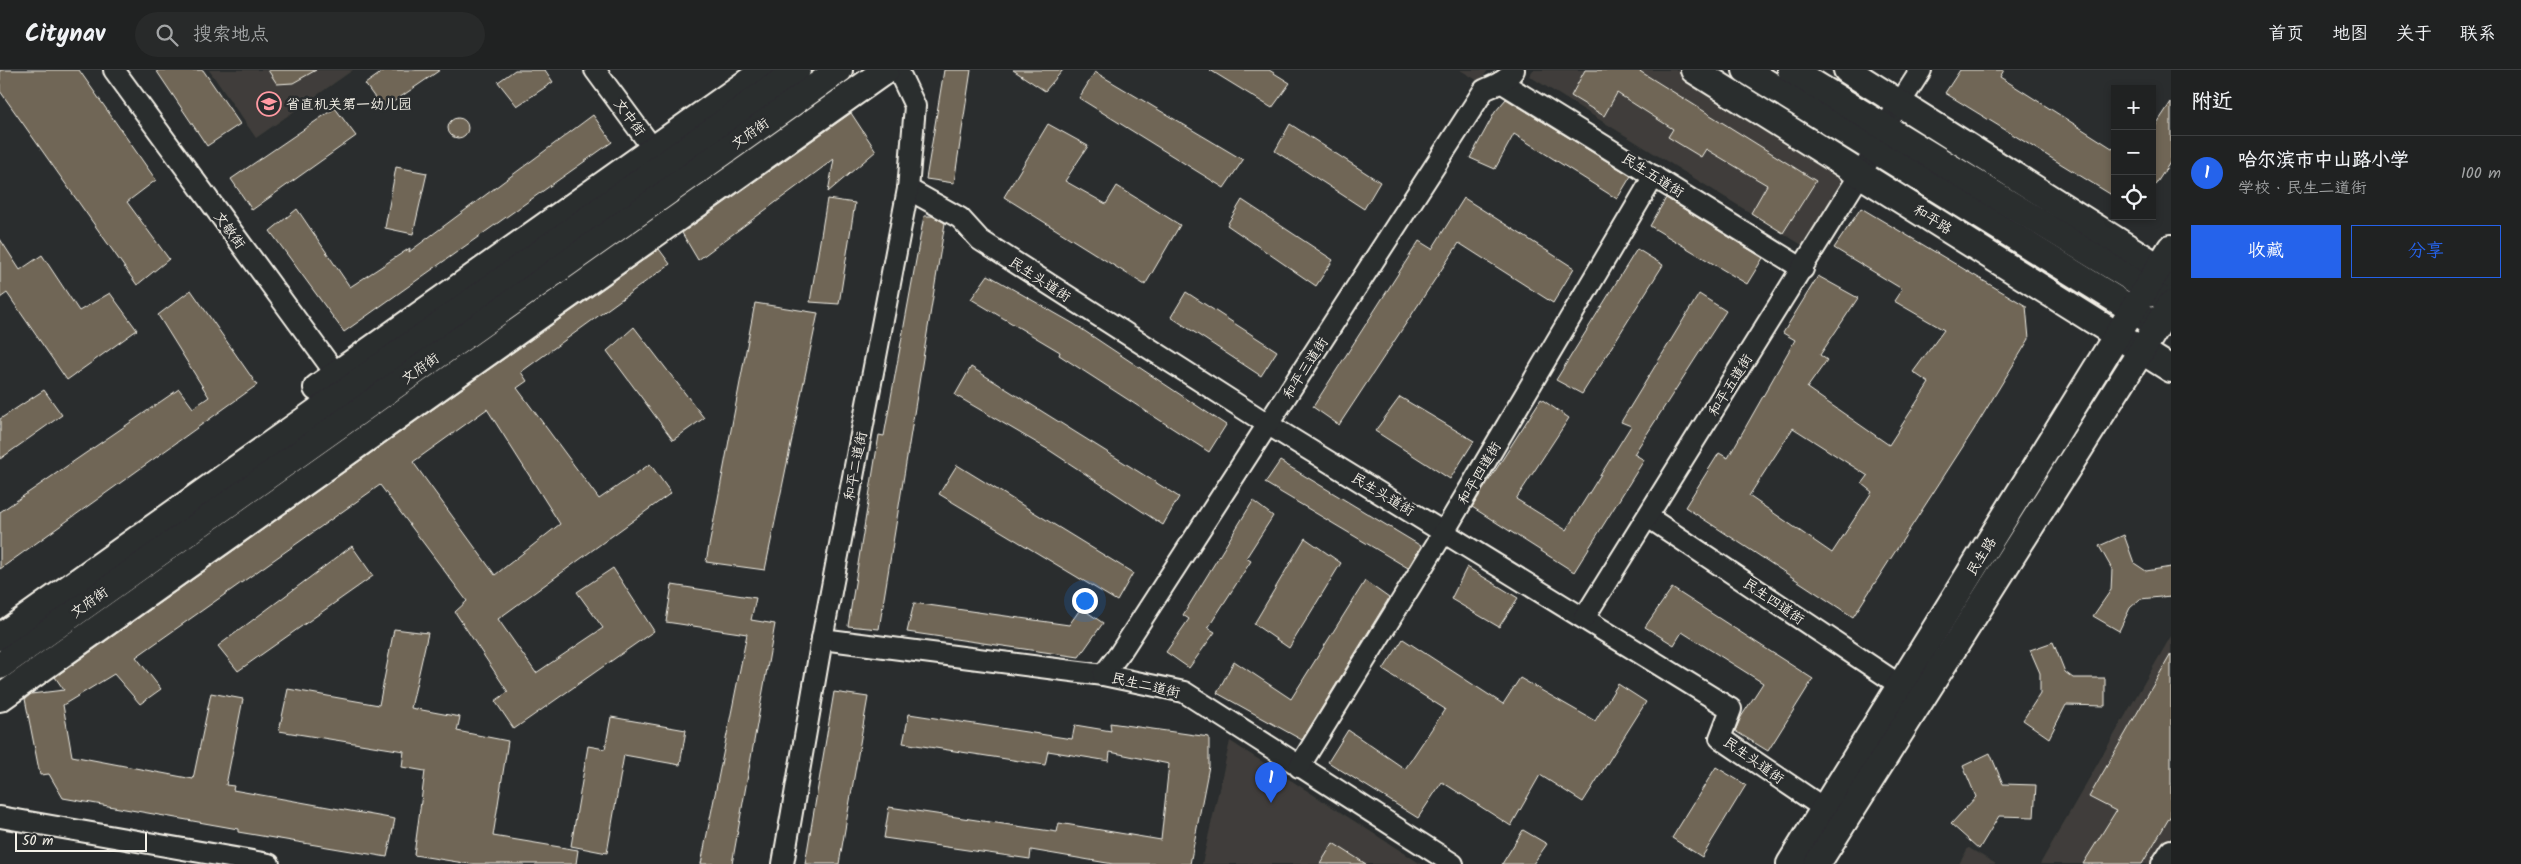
<!DOCTYPE html>
<html lang="zh">
<meta charset="utf-8">
<style>
body{margin:0;font-family:Kalam,"LXGW WenKai TC",sans-serif;background:#282a2a;color:#f1f3f6}
.controls{position:absolute;right:15px;top:15px;display:grid;overflow:hidden;border-radius:0px;box-shadow:0 2px 8px #0003}
.controls button{width:45px;height:45px;display:grid;place-items:center;padding:0;border:0;border-bottom:1px solid #3d3f40;background:#202222;color:#f1f3f6;font:25px sans-serif}
.scale{position:absolute;left:15px;bottom:12px;width:132px;box-sizing:border-box;padding-left:5px;border:2px solid #f4f1e8;border-top:0;font-size:14px;line-height:18px;white-space:nowrap;color:#f4f1e8;-webkit-text-stroke:4px #2a2d2e;paint-order:stroke}
.you{position:absolute;left:1084px;top:530px;width:18px;height:18px;margin:-12px;border:4px solid #fff;border-radius:50%;background:#1a73e8;box-shadow:0 0 0 8px #1a73e833}
.badge{display:grid;place-items:center;width:32px;height:32px;border-radius:50%;background:#2563eb;color:#fff;font-size:16px;font-weight:700}
.pin{position:absolute;translate:-50% -41px;filter:drop-shadow(0 1px 2px #0008)}
.pin::after{content:'';position:absolute;top:26px;width:18px;height:15px;background:inherit;clip-path:polygon(0 0,100% 0,50% 100%)}
.list{margin:0;padding:0;list-style:none}
h2{display:flex;justify-content:space-between;align-items:center;height:65px;margin:0;padding:0 20px;font-size:21px}
h2 small{font-size:16px;font-weight:400;color:#a2a4a5}
.list li{display:grid;grid-template-columns:32px 1fr auto;gap:15px;align-items:center;box-sizing:border-box;height:75px;padding:0 20px;border-top:1px solid #3d3f40}
.list b{display:block;font-size:19px;white-space:nowrap}
.list p{margin:0;font-size:16px;white-space:nowrap;color:#a2a4a5}
.list em{font-size:16px;font-style:normal;color:#a2a4a5}
.actions{display:flex;gap:10px;padding:15px 20px}
.actions a{flex:1;padding:11px 0;border:1px solid #2563eb;border-radius:0px;text-align:center;font-size:18px;color:#2563eb}
.actions .main{background:#2563eb;color:#fff}
.icon{flex:none;width:28px;height:28px;fill:none;stroke:currentColor;stroke-width:2;stroke-linecap:round;stroke-linejoin:round}
.map{position:relative;flex:none;width:2171px;height:794px;overflow:hidden}
header{display:flex;align-items:center;gap:30px;box-sizing:border-box;height:70px;padding:0 25px;background:#202222;border-bottom:1px solid #3d3f40}
header strong{font-size:24px}
nav{display:flex;gap:28px;margin-inline-start:auto;font-size:18px}
.search{width:350px;height:45px;background:#282a2a;display:flex;align-items:center;gap:12px;box-sizing:border-box;padding:0 18px;border-radius:28px;color:#a2a4a5;font-size:19px}
main{display:flex}
aside{flex:1;background:#202222}
.map>svg:first-child{display:block}
.built{fill:#3f3e3a}
.building{fill:#6f6656;stroke:#f4f1e8;fill-rule:evenodd}
.lines{fill:none;stroke-linecap:round;stroke-linejoin:round}
.minor-casing{stroke:#f4f1e8;stroke-width:24}
.major-casing{stroke:#f4f1e8;stroke-width:30}
.minor{stroke:#2a2d2e;stroke-width:20}
.major{stroke:#2a2d2e;stroke-width:26}
.labels{text-anchor:middle;stroke-width:5;stroke-linejoin:round;paint-order:stroke}
.poi-label{font-size:14px;fill:#f4f1e8;stroke:#2a2d2e;text-anchor:start}
.street-label{font-size:14px;fill:#f4f1e8;stroke:#2a2d2e}
</style>
<header>
<strong>Citynav</strong>
<div class="search"><svg class="icon" aria-label="search" viewBox="0 0 24 24"><circle cx="10" cy="10" r="6"/><path d="M15 15l6 6"/></svg>搜索地点</div>
<nav><a>首页</a><a>地图</a><a>关于</a><a>联系</a></nav>
</header>
<main>
<div class="map">
<svg width="2171" height="794" viewBox="0 0 2171 794">
<rect width="100%" height="100%" fill="#2a2d2e"/>
<filter id="ink" filterUnits="userSpaceOnUse"><feTurbulence type="fractalNoise" baseFrequency=".02" numOctaves="2"/><feDisplacementMap in="SourceGraphic" scale="10" xChannelSelector="R" yChannelSelector="G"/><feConvolveMatrix kernelMatrix="1 2 1 2 8 2 1 2 1" color-interpolation-filters="sRGB"/></filter>
<g filter="url(#ink)">
<g class="built">
<polygon points="209,0 353,0 256,68"/>
<polygon points="1460,0 1488,0 1480,12"/>
<polygon points="1533,0 1679,0 1846,104 1802,175 1529,6"/>
<polygon points="2171,566 2171,794 2040,794"/>
<polygon points="1230,671 1421,794 1202,794"/>
<polygon points="1968,778 1969,778 1996,794 1959,794"/>
</g>
<g class="building">
<polygon points="0,0 79,0 156,110 127,132 169,189 137,215 0,21"/>
<polygon points="156,0 203,0 240,54 207,76"/>
<polygon points="268,0 316,0 293,13 277,14"/>
<polygon points="385,0 440,0 383,39 365,14"/>
<polygon points="515,0 545,0 553,12 517,36 498,12"/>
<polygon points="944,0 971,0 954,113 926,109"/>
<polygon points="1013,0 1063,0 1045,21"/>
<polygon points="1210,0 1269,0 1290,13 1272,38"/>
<polygon points="1585,0 1638,0 1816,111 1783,163 1751,143 1767,115 1706,79 1701,87 1668,67 1673,59 1617,23 1604,46 1571,26"/>
<polygon points="1960,0 2004,0 2000,7 2115,80 2115,127 1945,23"/>
<polygon points="1095,2 1243,90 1224,118 1079,28"/>
<polygon points="1506,29 1631,106 1617,129 1514,64 1495,99 1470,88 1495,42"/>
<polygon points="2171,32 2171,91 2152,120 2152,61"/>
<polygon points="335,38 356,66 252,140 231,109"/>
<polygon points="851,43 876,81 828,122 834,89 698,190 682,163"/>
<polygon points="593,45 612,72 344,262 270,161 297,139 350,217 410,178 409,182"/>
<circle cx="458" cy="58" r="10"/>
<polygon points="1048,54 1088,76 1065,111 1106,134 1117,116 1180,155 1145,215 1004,127"/>
<polygon points="1290,54 1380,112 1364,139 1275,81"/>
<polygon points="396,97 427,103 413,164 385,158"/>
<polygon points="1464,128 1574,198 1553,233 1459,173 1339,355 1313,337 1419,171 1432,179"/>
<polygon points="1666,128 1763,188 1747,214 1650,156"/>
<polygon points="827,129 855,133 839,234 810,232"/>
<polygon points="1242,130 1333,190 1316,216 1227,155"/>
<path d="M 1861,138 L 2026,236 L 2029,269 L 1973,361 L 1853,547 L 1685,437 L 1719,383 L 1728,388 L 1795,270 L 1783,263 L 1818,206 L 1858,228 L 1820,285 L 1827,290 L 1807,318 L 1889,375 L 1929,313 L 1913,302 L 1944,260 L 1894,231 L 1902,219 L 1834,178 ZM 1793,358 L 1868,406 L 1862,414 L 1872,422 L 1832,483 L 1749,426 Z"/>
<polygon points="924,146 932,146 945,153 879,559 848,556 879,365 884,366"/>
<polygon points="0,169 20,200 42,185 79,241 110,223 137,260 67,310 7,223 0,228"/>
<path d="M 659,179 L 670,194 L 521,302 L 527,311 L 517,318 L 599,429 L 650,394 L 671,423 L 498,549 L 536,603 L 603,558 L 577,522 L 613,498 L 654,561 L 514,659 L 495,631 L 508,622 L 455,542 L 467,531 L 380,415 L 136,587 L 161,619 L 140,634 L 114,604 L 63,635 L 72,686 L 193,709 L 211,623 L 243,629 L 226,715 L 234,716 L 233,720 L 395,749 L 387,787 L 238,762 L 238,759 L 63,728 L 49,704 L 40,705 L 25,629 L 31,624 L 64,620 L 55,607 ZM 487,339 L 560,454 L 495,505 L 413,392 Z"/>
<polygon points="1637,179 1663,195 1582,324 1556,310"/>
<polygon points="988,205 1074,254 1226,355 1209,382 1059,285 1060,282 971,229"/>
<polygon points="191,220 257,315 0,499 0,442 179,319 193,338 209,327 158,245"/>
<polygon points="1186,222 1277,281 1261,306 1171,247"/>
<polygon points="1699,224 1726,241 1634,384 1644,390 1574,502 1472,437 1541,329 1569,348 1516,429 1566,460 1631,356 1621,352"/>
<polygon points="755,233 818,243 765,500 706,492"/>
<polygon points="634,257 704,348 673,370 607,281"/>
<polygon points="971,297 1179,427 1163,455 1049,380 955,325"/>
<polygon points="44,320 62,345 0,389 0,349"/>
<polygon points="1400,327 1474,371 1450,409 1375,361"/>
<polygon points="1280,391 1421,476 1408,498 1265,413"/>
<polygon points="957,395 1133,503 1117,531 939,424"/>
<polygon points="1253,431 1273,446 1246,488 1251,491 1208,558 1215,562 1189,598 1166,582 1189,549 1183,545"/>
<polygon points="2124,465 2134,493 2146,501 2171,497 2171,526 2140,529 2130,538 2119,561 2093,546 2111,520 2112,499 2099,476"/>
<polygon points="1305,468 1341,493 1289,578 1254,554"/>
<polygon points="352,476 373,506 238,601 218,576"/>
<polygon points="1467,497 1518,528 1499,557 1451,529"/>
<polygon points="1365,511 1389,528 1302,670 1217,623 1234,591 1291,629"/>
<polygon points="672,515 756,528 751,550 775,554 732,794 701,794 747,564 666,552"/>
<polygon points="1672,518 1813,609 1768,681 1735,661 1741,647 1763,613 1682,562 1674,575 1645,557"/>
<polygon points="914,533 1069,555 1081,538 1103,553 1079,587 907,562"/>
<polygon points="394,559 428,563 411,638 460,647 457,661 508,671 493,766 578,780 576,794 470,794 414,785 425,701 402,697 404,681 279,661 288,619 379,635"/>
<polygon points="1403,569 1503,634 1520,608 1595,651 1618,614 1646,632 1583,732 1540,705 1511,756 1442,712 1418,748 1328,692 1348,660 1405,699 1445,639 1383,600"/>
<polygon points="2053,572 2065,602 2073,608 2105,608 2105,636 2066,635 2049,668 2023,650 2040,624 2040,603 2030,580"/>
<polygon points="2171,584 2171,745 2142,794 2083,794 2116,741 2089,727"/>
<polygon points="834,622 868,627 839,794 805,794"/>
<polygon points="909,644 1072,669 1075,655 1111,661 1110,653 1209,667 1209,696 1190,794 1113,794 1031,780 1030,789 884,768 889,737 1057,762 1059,753 1161,770 1169,694 1110,682 1109,691 1048,681 1045,695 903,673"/>
<polygon points="611,647 686,660 680,695 624,685 607,783 571,776 588,676 605,679"/>
<polygon points="1990,683 2003,714 2036,715 2034,747 1999,746 1979,779 1951,754 1976,727 1963,696"/>
<polygon points="1716,697 1746,715 1702,787 1672,768"/>
<polygon points="1523,760 1547,774 1533,794 1502,794"/>
<polygon points="1333,773 1366,794 1320,794"/>
</g>
<g class="lines">
<g class="minor-casing">
<g id="minor">
<polyline points="114,0 344,315"/>
<polyline points="595,0 662,91"/>
<polyline points="1501,12 1803,199"/>
<polyline points="1884,58 1921,0"/>
<polyline points="908,119 960,148 980,170 1269,355 1731,639 1720,668 1825,739"/>
<polyline points="1648,447 1901,616"/>
<polyline points="1584,548 1874,82"/>
<polyline points="822,569 1103,605 1184,622 1453,794"/>
<path d="M 1103,605 L 1120,583 L 1484,20 C 1495,15 1507,11 1514,0"/>
<polyline points="1299,697 1444,462 1654,106"/>
<polyline points="0,747 269,794"/>
<polyline points="783,794 822,569 908,119 915,36 898,0"/>
<polyline points="2162,794 2171,780"/>
</g>
</g>
<g class="major-casing">
<g id="major">
<polyline points="1694,0 2171,299"/>
<polyline points="1746,0 2149,250"/>
<polyline points="1791,0 2164,228"/>
<polyline points="1847,0 2171,205"/>
<polyline points="317,318 765,0"/>
<polyline points="0,567 797,0"/>
<polyline points="0,596 839,0"/>
<polyline points="0,628 886,0"/>
<polyline points="1790,794 2171,178"/>
<polyline points="1817,794 2171,234"/>
</g>
</g>
<use href="#minor" class="minor"/>
<use href="#major" class="major"/>
</g>
</g>
<defs>
<g id="school-ring" transform="scale(1.25)"><circle r="9.5" fill="#2a2d2e" stroke="#ff9aa2" stroke-width="1.5"/><path d="M0-5L7-2L0 1L-7-2ZM-4 1L0 2.5L4 1V4Q0 6-4 4Z" fill="#ff9aa2"/></g>
</defs>
<g fill-rule="evenodd">
<use href="#school-ring" x="269" y="34"/>
</g>
<g class="labels">
<g class="poi-label">
<text x="286" y="39">省直机关第一幼儿园</text>
</g>
<g class="street-label">
<text transform="translate(630 47) rotate(54)" y="5">文中街</text>
<text transform="translate(750 63) rotate(-35)" y="5">文府街</text>
<text transform="translate(1653 105) rotate(32)" y="5">民生五道街</text>
<text transform="translate(1933 149) rotate(32)" y="5">和平路</text>
<text transform="translate(230 160) rotate(54)" y="5">文敏街</text>
<text transform="translate(1040 209) rotate(33)" y="5">民生头道街</text>
<text transform="translate(420 298) rotate(-35)" y="5">文府街</text>
<text transform="translate(1305 298) rotate(-57)" y="5">和平三道街</text>
<text transform="translate(1730 315) rotate(-58)" y="5">和平五道街</text>
<text transform="translate(855 396) rotate(-79)" y="5">和平二道街</text>
<text transform="translate(1479 403) rotate(-59)" y="5">和平四道街</text>
<text transform="translate(1383 424) rotate(31)" y="5">民生头道街</text>
<text transform="translate(1981 486) rotate(-58)" y="5">民生路</text>
<text transform="translate(1774 531) rotate(34)" y="5">民生四道街</text>
<text transform="translate(89 532) rotate(-35)" y="5">文府街</text>
<text transform="translate(1146 615) rotate(13)" y="5">民生二道街</text>
<text transform="translate(1754 690) rotate(35)" y="5">民生头道街</text>
</g>
</g>
</svg>
<div class="controls">
<button>+</button>
<button>−</button>
<button><svg class="icon" aria-label="locate" viewBox="0 0 24 24"><circle cx="12" cy="12" r="6"/><path d="M12 2v4M12 18v4M2 12h4M18 12h4"/></svg></button>
</div>
<div class="scale">50 m</div>
<div class="you"></div>
<div class="pin badge" style="left:1271px;top:733px">1</div>
</div>
<aside>
<h2>附近<small></small></h2>
<ul class="list">
<li><span class="badge">1</span><div><b>哈尔滨市中山路小学</b><p>学校 · 民生二道街</p></div><em>100 m</em></li>
</ul>
<div class="actions"><a class="main">收藏</a><a>分享</a></div>
</aside>
</main>
